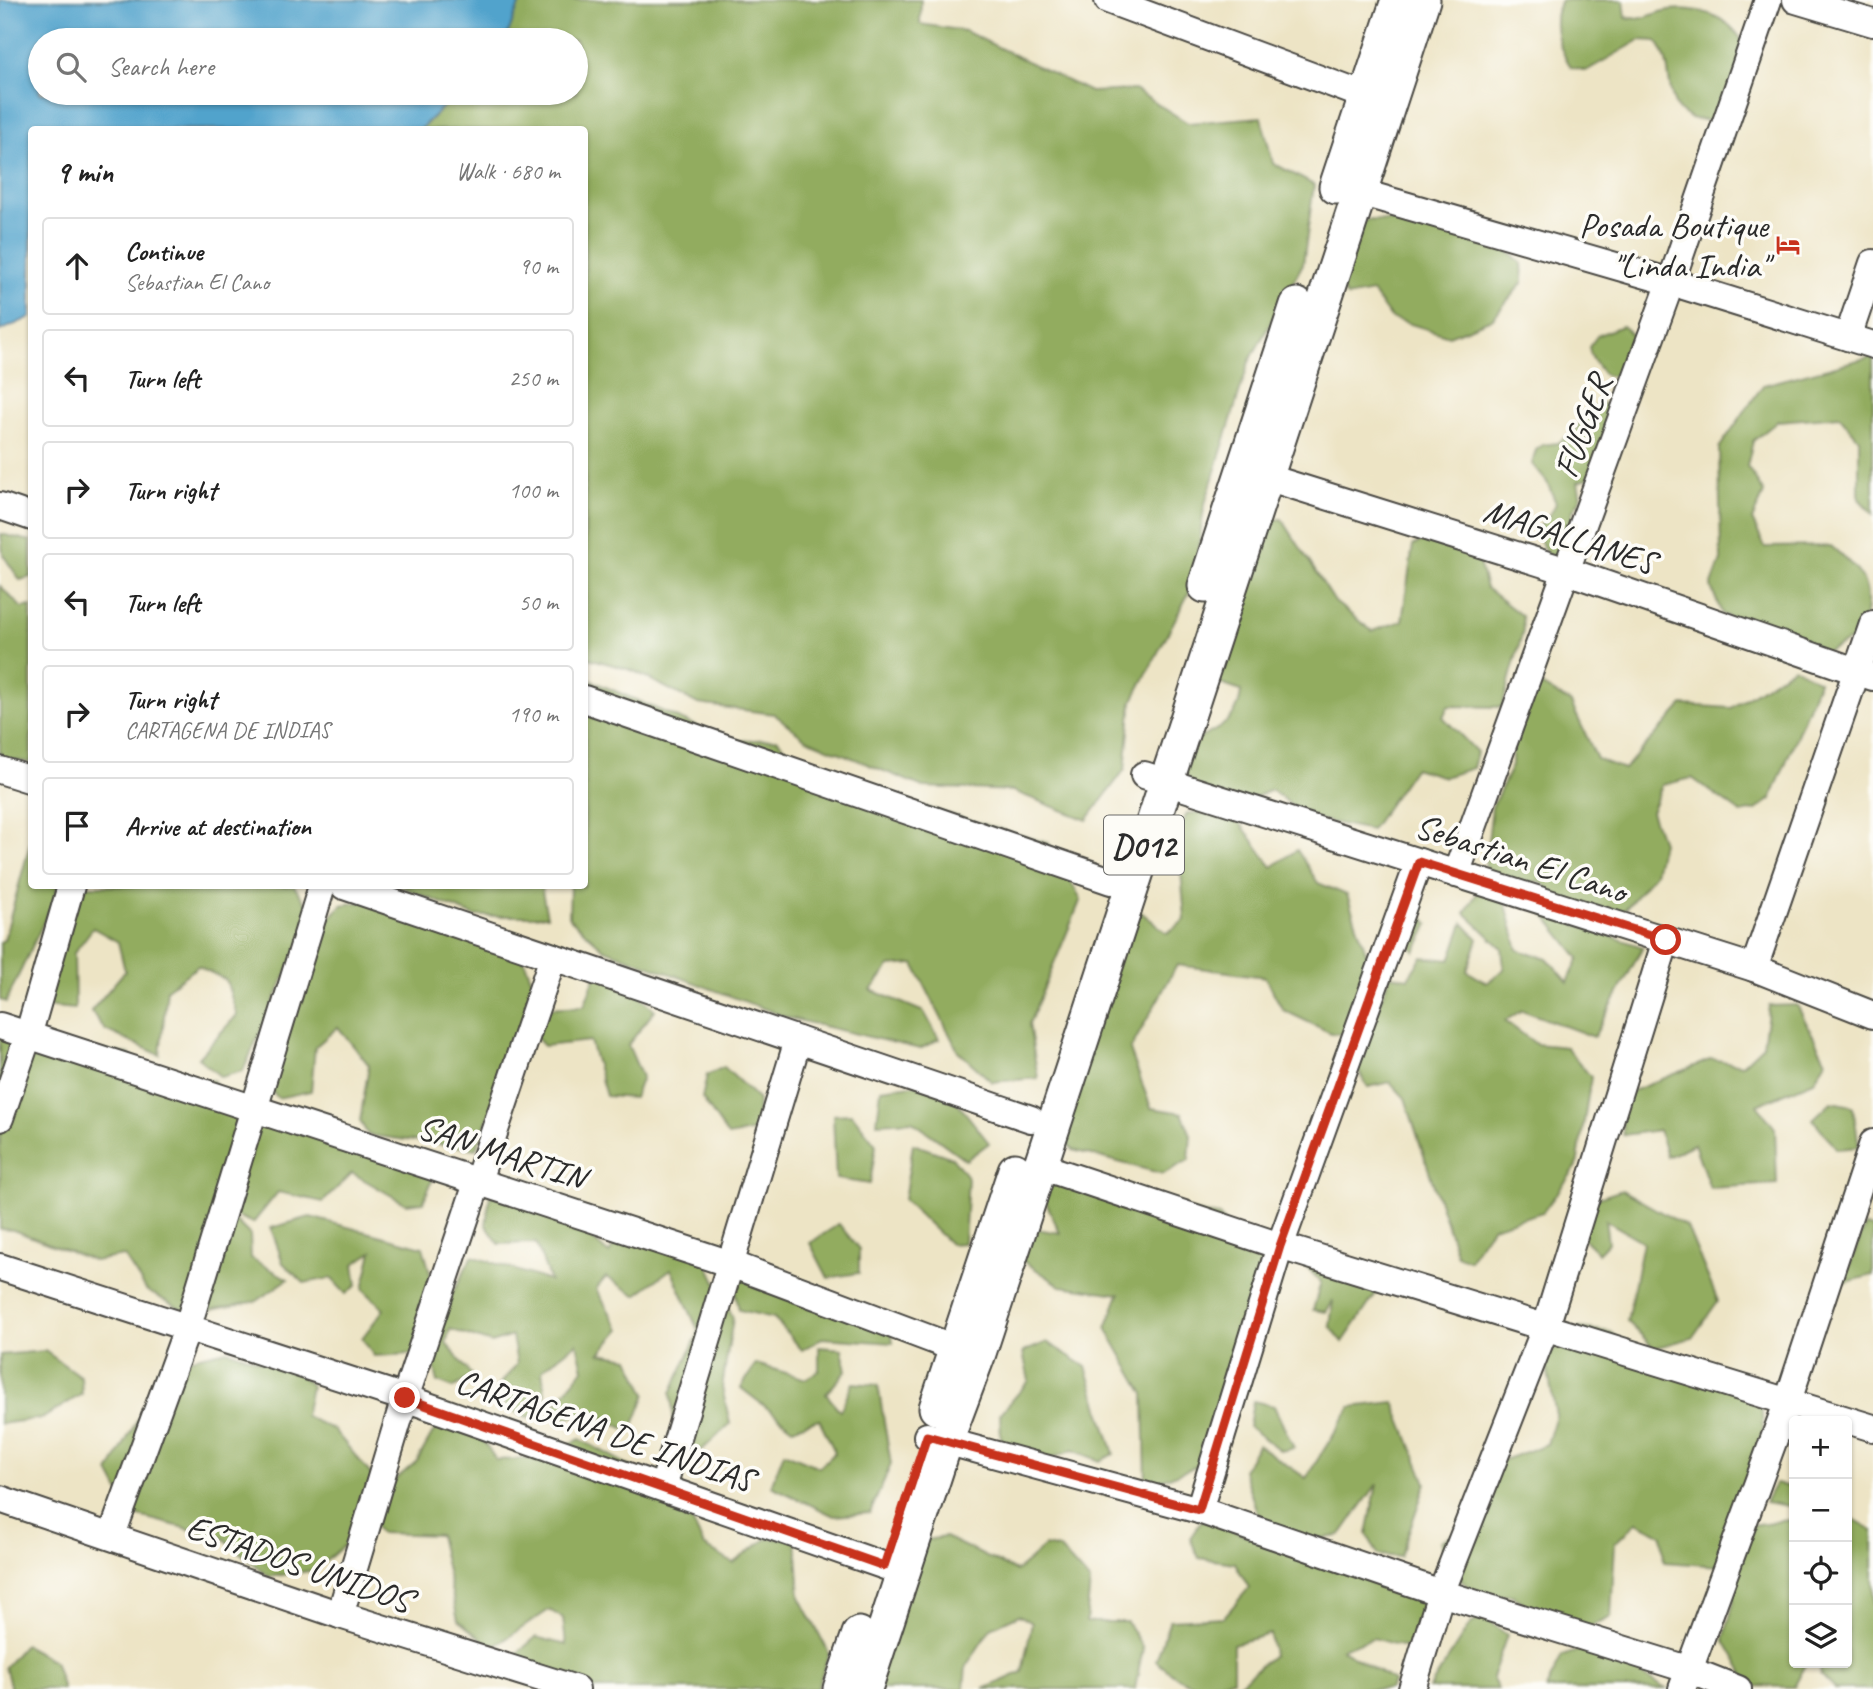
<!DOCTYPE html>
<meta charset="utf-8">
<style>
body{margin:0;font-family:Caveat,sans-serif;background:#f2f2f2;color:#222}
.controls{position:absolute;right:21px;bottom:21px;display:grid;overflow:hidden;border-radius:7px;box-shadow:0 2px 5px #0004}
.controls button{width:63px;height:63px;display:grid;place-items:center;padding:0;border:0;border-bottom:2px solid #e0e0e0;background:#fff;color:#222;font:35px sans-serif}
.stop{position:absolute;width:21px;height:21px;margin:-16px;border:5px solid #c8321e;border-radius:50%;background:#fff}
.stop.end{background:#c8321e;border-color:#fff;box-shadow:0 2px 7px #0008}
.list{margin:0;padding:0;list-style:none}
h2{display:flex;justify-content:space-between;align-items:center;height:91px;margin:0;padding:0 28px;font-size:30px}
h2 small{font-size:23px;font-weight:400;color:#767676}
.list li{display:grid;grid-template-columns:46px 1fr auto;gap:21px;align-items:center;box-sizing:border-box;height:98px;margin:0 14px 14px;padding:0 14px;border:2px solid #e0e0e0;border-radius:7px}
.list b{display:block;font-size:26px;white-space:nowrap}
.list p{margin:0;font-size:23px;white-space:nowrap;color:#767676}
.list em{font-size:23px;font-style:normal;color:#767676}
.icon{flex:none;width:38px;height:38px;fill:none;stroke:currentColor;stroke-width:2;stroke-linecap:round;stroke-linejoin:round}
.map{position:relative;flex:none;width:1873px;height:1689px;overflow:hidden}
.search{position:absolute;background:#fff;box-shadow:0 2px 5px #0004;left:28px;top:28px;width:560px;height:77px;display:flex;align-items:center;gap:18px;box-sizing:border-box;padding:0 24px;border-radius:38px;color:#767676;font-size:26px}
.panel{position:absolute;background:#fff;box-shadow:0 2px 5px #0004;left:28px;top:126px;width:560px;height:763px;border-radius:7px}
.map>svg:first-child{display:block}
.forest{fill:#92ac5e;stroke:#5e6c44;stroke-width:2}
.water{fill:#51a3cc;stroke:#3e677c;stroke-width:2}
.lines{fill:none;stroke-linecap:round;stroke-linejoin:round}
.minor-casing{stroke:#484742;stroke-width:30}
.major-casing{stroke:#484742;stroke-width:37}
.minor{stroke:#fff;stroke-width:26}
.major{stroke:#fff;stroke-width:33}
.route{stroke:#c8321e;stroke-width:9}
.labels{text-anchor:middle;stroke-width:7;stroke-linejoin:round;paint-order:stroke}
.shield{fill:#fdfcf7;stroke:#6a6a68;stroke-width:2}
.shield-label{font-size:33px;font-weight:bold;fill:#2b2b2b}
.poi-label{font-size:35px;fill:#2b2b2b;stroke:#fdfcf7;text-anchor:end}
.street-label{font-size:35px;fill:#2b2b2b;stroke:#fdfcf7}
</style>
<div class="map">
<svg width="1873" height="1689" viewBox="0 0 1873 1689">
<rect width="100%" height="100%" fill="#fdfcf7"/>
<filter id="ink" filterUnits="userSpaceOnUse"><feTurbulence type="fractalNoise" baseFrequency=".0143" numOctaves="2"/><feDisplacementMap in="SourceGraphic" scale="14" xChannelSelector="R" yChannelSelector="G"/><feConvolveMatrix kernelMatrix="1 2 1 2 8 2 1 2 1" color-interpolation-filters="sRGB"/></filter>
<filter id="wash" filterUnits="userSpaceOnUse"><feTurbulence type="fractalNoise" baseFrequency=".00686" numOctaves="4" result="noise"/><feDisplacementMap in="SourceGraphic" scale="28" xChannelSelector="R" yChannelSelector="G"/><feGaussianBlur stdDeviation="1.57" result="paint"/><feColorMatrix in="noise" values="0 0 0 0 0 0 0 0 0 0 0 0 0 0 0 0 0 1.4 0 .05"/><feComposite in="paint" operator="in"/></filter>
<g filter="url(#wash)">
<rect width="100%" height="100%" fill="#ede4c5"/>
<g class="forest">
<polygon points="521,0 921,0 920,24 965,31 1090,92 1135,90 1188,123 1261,117 1273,163 1314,185 1303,264 1249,362 1204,507 1194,583 1132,702 1125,769 1087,820 1013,791 923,787 806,739 774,714 698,704 634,671 585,657 584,130 420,130 457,93 576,93 576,40 501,40 508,33"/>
<path d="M 1561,0 L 1624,0 L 1626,17 C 1646,22 1649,13 1668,10 C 1701,6 1732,17 1746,48 L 1718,120 C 1651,126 1682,71 1656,41 L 1640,40 L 1586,71 L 1571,67 C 1558,47 1550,22 1561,0 Z"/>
<polygon points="1365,220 1478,223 1522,264 1523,282 1492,319 1449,336 1391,318 1372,292 1347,297 1332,272"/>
<path d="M 1622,326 L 1639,340 L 1640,355 C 1628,366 1613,389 1599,368 C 1594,361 1590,356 1589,347 L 1598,335 Z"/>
<path d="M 1873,356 L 1873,514 L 1859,499 L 1859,439 L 1840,416 L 1778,421 L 1753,441 L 1747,466 L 1764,493 L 1752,520 L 1765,547 L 1831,546 C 1868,578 1873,585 1862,635 L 1819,655 L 1722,614 L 1711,587 L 1721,560 L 1719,448 L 1763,385 Z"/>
<path d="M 1604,403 L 1613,419 L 1592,477 L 1578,482 L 1581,498 L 1572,512 L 1575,535 L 1567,558 L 1547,555 C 1527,517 1547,528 1556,503 L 1547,482 L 1532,464 L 1536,450 L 1542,445 L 1558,443 L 1576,430 L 1583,413 Z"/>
<path d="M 1282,519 L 1335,602 L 1372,631 L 1402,621 L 1413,545 L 1443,534 L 1474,544 L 1486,588 L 1522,616 L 1523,631 L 1502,707 L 1448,706 L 1443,717 L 1477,752 L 1473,768 L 1444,777 L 1414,768 L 1371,830 L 1309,818 L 1271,790 L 1243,803 L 1187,786 L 1180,746 C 1207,735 1239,725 1241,691 L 1212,681 L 1253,521 Z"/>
<polygon points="1,534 31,541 31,577 20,580 3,555"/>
<polygon points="0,586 22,608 31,606 31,763 0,757"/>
<polygon points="1794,667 1819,681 1771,799 1756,810 1741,813 1692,778 1662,785 1651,812 1662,842 1655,873 1619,917 1589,921 1539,881 1508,886 1485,867 1492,807 1512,766 1512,720 1541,685 1571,703 1597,759 1624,769 1683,705 1731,708"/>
<polygon points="585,678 731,741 777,739 800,764 846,784 1048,843 1081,899 1029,1024 1038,1078 992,1082 958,1051 914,964 890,966 871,990 924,1012 939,1039 920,1049 789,1018 604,949 569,918 570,886 584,886"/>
<polygon points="1187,813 1233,813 1272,867 1297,850 1318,883 1347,895 1372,970 1355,1036 1331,1033 1283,1010 1265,977 1177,965 1130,1050 1151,1108 1182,1113 1191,1135 1189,1160 1163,1174 1073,1150 1049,1123 1132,905 1167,933 1185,920 1178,833"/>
<polygon points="31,840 32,886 57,886 56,896 6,1002 0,1000 0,942 4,940"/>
<polygon points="69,886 294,886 313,913 243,1071 221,1077 198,1058 237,1015 226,980 198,966 167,989 160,1055 105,1030 91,1011 125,971 118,942 93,928 74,953 75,1009 43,1006"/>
<polygon points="399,886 541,886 547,916 475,916"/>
<polygon points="1480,888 1502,889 1518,950 1547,958 1568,982 1579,958 1543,913 1643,947 1594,1037 1522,1010 1505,1021 1536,1044 1566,1047 1591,1077 1577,1166 1543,1212 1492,1227 1469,1260 1457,1256 1405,1098 1390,1082 1368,1087 1356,1067 1390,975 1408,978 1422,957 1450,960 1463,923 1478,939 1467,971 1487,983 1504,969 1502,948 1465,913"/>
<polygon points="366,901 521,953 537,992 476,1149 368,1135 360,1121 369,1065 338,1027 315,1047 311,1091 278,1098 256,1075 311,937 342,905"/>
<polygon points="1412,903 1429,924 1415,952 1392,923"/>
<polygon points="597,971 620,977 655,1010 628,1045 642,1077 634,1098 606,1096 590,1041 544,1046 534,1035 546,1008 584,1006"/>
<polygon points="1797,1005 1826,1061 1814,1081 1757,1105 1775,1128 1777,1184 1710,1188 1694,1144 1667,1157 1659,1130 1623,1135 1620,1096 1712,1059 1742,1065 1763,1045 1769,1006"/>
<polygon points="0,1016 50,1043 129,1054 168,1088 213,1080 243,1124 296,1116 435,1174 423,1202 406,1204 352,1173 323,1202 278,1192 253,1223 227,1212 250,1235 251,1258 288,1279 257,1301 190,1314 147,1291 124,1256 94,1261 13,1230 0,1229"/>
<polygon points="724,1067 758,1099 757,1131 728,1136 702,1098 707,1075"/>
<polygon points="928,1083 950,1093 989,1143 966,1160 912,1121 877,1123 881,1089"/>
<polygon points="1831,1102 1853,1106 1859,1147 1837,1149 1813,1119"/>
<polygon points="852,1114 876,1145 870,1184 836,1179 833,1115"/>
<polygon points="913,1144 953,1158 968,1178 964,1243 950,1244 904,1200"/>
<polygon points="1036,1180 1219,1216 1262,1261 1200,1465 1146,1486 1144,1394 1106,1328 1119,1294 1061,1286 1010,1252 1018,1226 1060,1233"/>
<polygon points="1622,1190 1687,1227 1718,1301 1692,1338 1654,1348 1627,1321 1643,1242 1605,1220 1608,1243 1598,1253 1573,1229 1586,1202"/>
<polygon points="490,1195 600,1219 592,1239 609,1254 627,1222 701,1249 733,1318 722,1387 730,1424 702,1450 688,1454 675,1437 671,1393 699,1332 671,1269 636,1295 606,1277 596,1289 620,1330 600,1353 629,1358 646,1394 631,1432 591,1411 564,1419 553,1408 583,1369 577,1343 542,1370 546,1401 530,1418 508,1409 498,1387 517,1364 512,1336 491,1343 450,1329 446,1343 472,1376 453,1388 438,1382 428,1340 472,1256 550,1281 536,1243 499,1244 486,1225"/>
<polygon points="310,1217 423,1247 440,1309 413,1354 374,1356 362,1338 384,1309 363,1289 372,1252 354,1264 357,1285 346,1294 331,1278 304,1283 283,1263 271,1228"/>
<polygon points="839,1224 859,1249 859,1273 828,1278 810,1243"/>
<polygon points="1865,1226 1873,1228 1873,1275 1843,1283"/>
<polygon points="1301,1261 1343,1272 1377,1292 1343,1342 1330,1326 1333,1301 1326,1312 1313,1310 1321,1282"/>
<polygon points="786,1272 804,1306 890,1321 893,1343 822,1338 802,1350 774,1318 739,1310 733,1281"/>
<polygon points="1580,1328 1611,1332 1649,1364 1741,1374 1761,1399 1763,1430 1720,1566 1664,1562 1662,1535 1637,1522 1615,1543 1611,1616 1572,1636 1512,1595 1481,1598 1450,1570 1440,1541 1474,1522 1492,1464 1547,1444 1556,1415 1545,1357"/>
<polygon points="1047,1342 1086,1367 1114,1454 1100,1461 1073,1450 1045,1461 1001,1441 1000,1414 1029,1381 1023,1352"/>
<polygon points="819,1347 842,1349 846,1371 826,1394 840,1411 853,1383 878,1385 891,1464 870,1513 834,1516 771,1486 784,1452 819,1467 835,1452 819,1419 793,1428 741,1388 756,1364 806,1379 819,1370"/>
<polygon points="227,1350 300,1374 311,1386 305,1416 334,1430 374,1478 352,1538 316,1570 269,1577 223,1538 131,1514 109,1472 168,1363"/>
<polygon points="45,1351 81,1377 82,1394 43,1418 0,1424 0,1355"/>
<polygon points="1253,1401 1274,1406 1294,1448 1281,1451 1249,1427"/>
<polygon points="1394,1402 1426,1483 1400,1557 1378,1555 1367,1534 1377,1484 1340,1536 1308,1540 1259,1518 1243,1470 1258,1445 1306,1478 1351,1407"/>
<polygon points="439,1422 471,1422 496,1460 540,1458 580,1439 678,1492 704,1546 733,1563 766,1539 796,1538 800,1597 829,1653 817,1689 544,1689 531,1681 515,1655 536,1637 566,1645 563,1618 549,1610 492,1648 458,1620 439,1535 380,1533 371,1521 381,1492 417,1461"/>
<polygon points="1775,1484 1794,1487 1794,1507 1765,1502"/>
<polygon points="1850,1517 1873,1530 1873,1689 1835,1689 1820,1674 1818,1663 1847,1663 1847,1518"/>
<path d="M 1202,1520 L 1418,1595 L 1434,1632 L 1422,1652 L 1373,1638 L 1341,1649 L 1394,1681 L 1389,1689 L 1233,1689 L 1273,1655 L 1270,1634 L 1233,1644 L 1233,1679 C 1190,1689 1190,1688 1156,1661 L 1170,1620 L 1224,1617 L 1249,1588 L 1235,1563 L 1199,1558 L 1190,1538 Z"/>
<polygon points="1789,1520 1794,1522 1794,1663 1807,1663 1794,1687 1751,1686 1724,1639 1734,1601 1721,1577 1750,1525"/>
<polygon points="945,1537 1016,1571 1045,1546 1060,1549 1090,1582 1086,1622 1127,1622 1143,1648 1135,1689 984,1689 1022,1672 1032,1623 1019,1615 991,1628 966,1666 964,1689 870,1689 906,1543"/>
<polygon points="1484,1617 1507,1635 1492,1678 1498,1689 1429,1689 1470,1624"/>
<polygon points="24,1645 54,1661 63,1689 11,1689 5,1667"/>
<polygon points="1591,1646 1666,1689 1546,1689 1562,1656"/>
</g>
<polygon class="water" points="0,0 521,0 508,33 501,40 40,40 40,93 457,93 420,129 32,130 31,317 0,331"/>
</g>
<g filter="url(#ink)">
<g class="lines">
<g class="minor-casing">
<g id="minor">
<polyline points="1108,0 1384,103"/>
<polyline points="1796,0 1873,23"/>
<polyline points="1342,187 1671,282 1873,345"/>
<polyline points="1848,337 1873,263"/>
<polyline points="1250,472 1567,571 1873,677"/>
<polyline points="0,506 32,517"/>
<polyline points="584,699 1111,881"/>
<polyline points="0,770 32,780"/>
<polyline points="1144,775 1754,968 1873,1015"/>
<polyline points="1456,874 1671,282 1768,0"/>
<polyline points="344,886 1031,1119"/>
<polyline points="1754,968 1873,624"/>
<polyline points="0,1026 731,1264 973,1355"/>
<polyline points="0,1118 28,1036 71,886"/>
<polyline points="1040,1166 1280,1246 1873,1428"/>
<polyline points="0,1267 405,1398 905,1573"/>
<polyline points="927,1436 1199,1510 1441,1593 1687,1669 1738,1689"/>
<polyline points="663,1487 798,1040"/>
<polyline points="0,1499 340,1615 576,1689"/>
<polyline points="1199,1510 1280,1246 1419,862"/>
<polyline points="112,1535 187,1329 322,886"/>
<polyline points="340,1615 405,1398 553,957"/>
<polyline points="1412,1689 1441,1593 1546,1326 1666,940"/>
<polyline points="1682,1689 1788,1401 1873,1143"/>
</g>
</g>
<g class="major-casing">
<g id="major">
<polyline points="1336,187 1398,0"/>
<polyline points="1205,586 1297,305"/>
<polyline points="936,1408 1015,1170"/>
<polyline points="840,1689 859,1634"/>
<polyline points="865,1689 946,1441 978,1356 1423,0"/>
</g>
</g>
<use href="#minor" class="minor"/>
<use href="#major" class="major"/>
</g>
</g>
<g class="lines" filter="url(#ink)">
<polyline class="route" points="405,1398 884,1566 927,1436 1199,1510 1280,1246 1419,862 1666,940"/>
</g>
<defs>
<g id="hotel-bare" transform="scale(1.89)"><path d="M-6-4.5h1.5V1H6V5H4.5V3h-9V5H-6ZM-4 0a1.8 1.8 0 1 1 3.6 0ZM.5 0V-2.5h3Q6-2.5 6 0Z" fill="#c8321e" stroke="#fdfcf7" stroke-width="2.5" paint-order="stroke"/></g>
</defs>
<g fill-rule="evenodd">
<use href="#hotel-bare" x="1788" y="245"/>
</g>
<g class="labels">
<rect class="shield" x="1104" y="815.5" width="80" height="59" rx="5"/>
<g class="shield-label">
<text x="1144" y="857">D012</text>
</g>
<g class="poi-label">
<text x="1768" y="237">Posada Boutique<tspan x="1768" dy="40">"Linda India"</tspan></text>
</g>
<g class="street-label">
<text transform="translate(1582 426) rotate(-70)" y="12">FUGGER</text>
<text transform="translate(1570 536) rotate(18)" y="12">MAGALLANES</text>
<text transform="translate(1521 858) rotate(18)" y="12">Sebastian El Cano</text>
<text transform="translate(502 1152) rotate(18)" y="12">SAN MARTIN</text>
<text transform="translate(605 1430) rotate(19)" y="12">CARTAGENA DE INDIAS</text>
<text transform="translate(299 1563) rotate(19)" y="12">ESTADOS UNIDOS</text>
</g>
</g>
</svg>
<div class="controls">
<button>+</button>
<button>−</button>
<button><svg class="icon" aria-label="locate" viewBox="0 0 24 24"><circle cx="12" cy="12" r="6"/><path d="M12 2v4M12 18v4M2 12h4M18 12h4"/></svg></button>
<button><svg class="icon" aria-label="layers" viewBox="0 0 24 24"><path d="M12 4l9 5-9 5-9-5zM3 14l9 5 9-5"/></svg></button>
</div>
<div class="stop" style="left:1666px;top:940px"></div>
<div class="stop end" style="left:405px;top:1398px"></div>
<div class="search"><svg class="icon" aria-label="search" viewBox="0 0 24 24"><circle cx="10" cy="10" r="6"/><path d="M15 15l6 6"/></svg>Search here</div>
<section class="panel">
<h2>9 min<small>Walk · 680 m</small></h2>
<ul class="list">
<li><svg class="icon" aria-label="ahead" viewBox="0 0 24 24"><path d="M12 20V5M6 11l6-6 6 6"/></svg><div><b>Continue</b><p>Sebastian El Cano</p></div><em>90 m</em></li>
<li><svg class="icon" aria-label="left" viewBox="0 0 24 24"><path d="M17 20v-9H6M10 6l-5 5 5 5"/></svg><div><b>Turn left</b></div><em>250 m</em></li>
<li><svg class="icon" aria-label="right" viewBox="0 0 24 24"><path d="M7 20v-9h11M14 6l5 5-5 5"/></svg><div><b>Turn right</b></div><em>100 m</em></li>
<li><svg class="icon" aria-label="left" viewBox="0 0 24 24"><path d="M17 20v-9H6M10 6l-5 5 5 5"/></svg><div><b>Turn left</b></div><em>50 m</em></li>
<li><svg class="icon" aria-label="right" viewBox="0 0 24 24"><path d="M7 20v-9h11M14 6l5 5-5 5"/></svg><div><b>Turn right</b><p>CARTAGENA DE INDIAS</p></div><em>190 m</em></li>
<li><svg class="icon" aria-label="arrive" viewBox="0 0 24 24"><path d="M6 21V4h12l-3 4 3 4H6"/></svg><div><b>Arrive at destination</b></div></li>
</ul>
</section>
</div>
